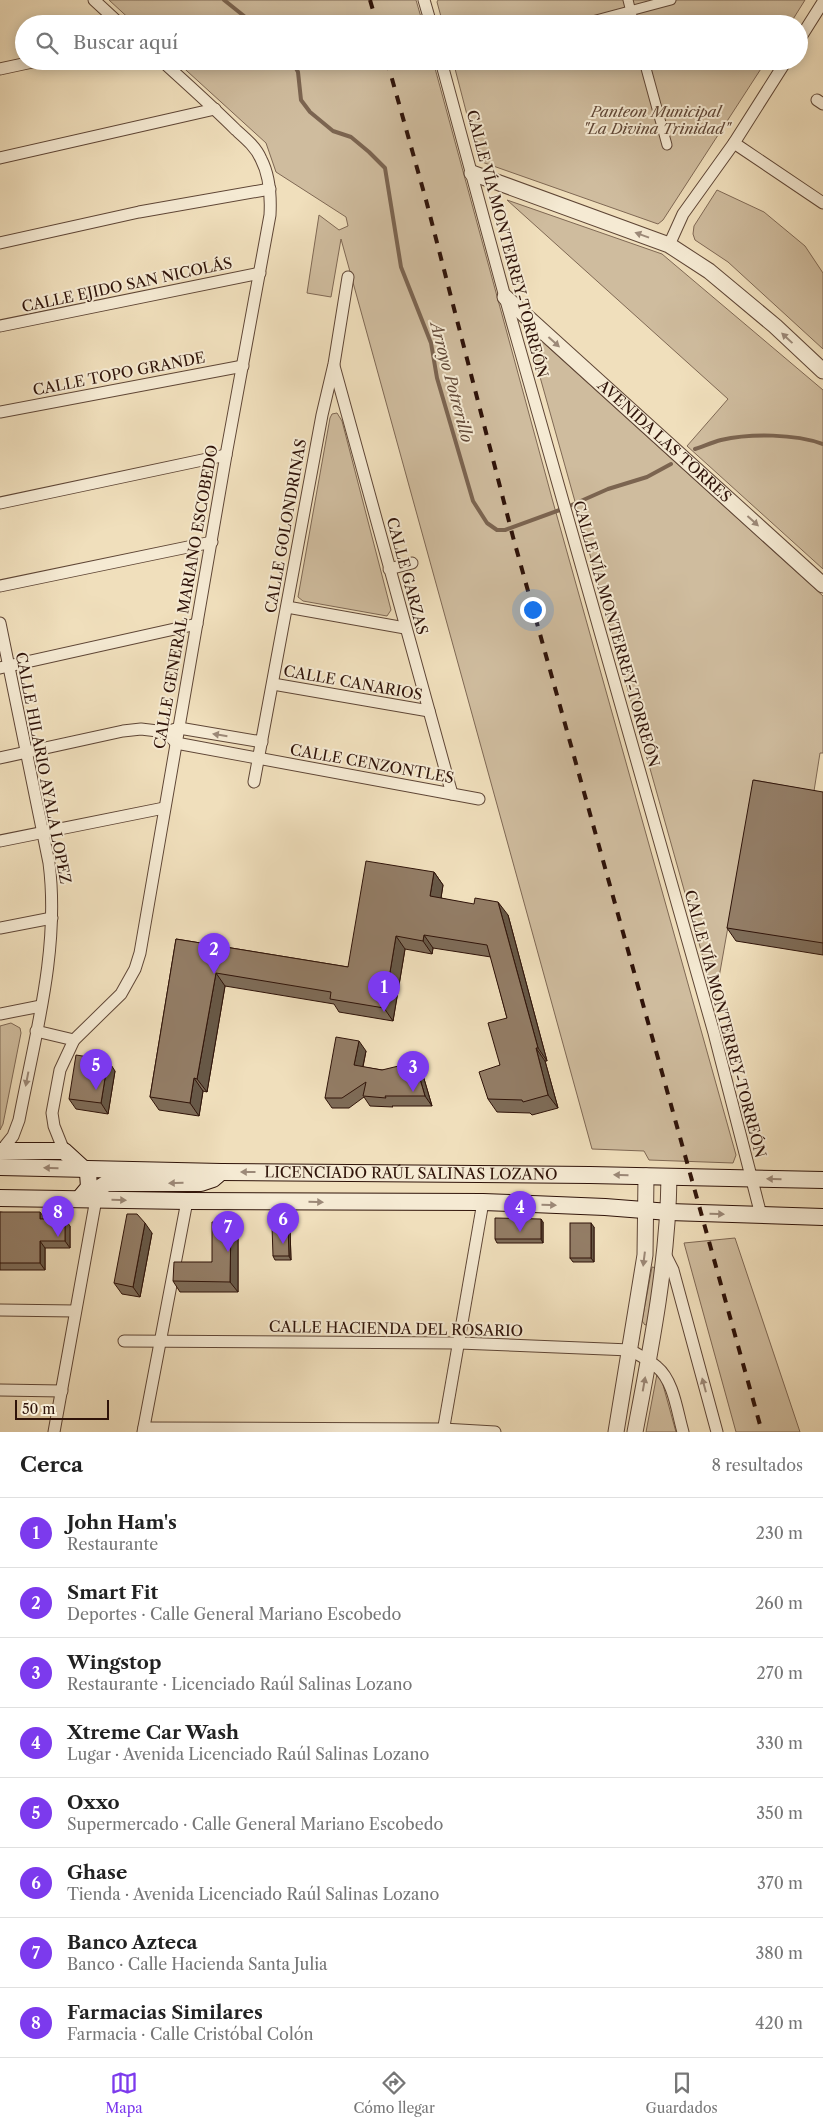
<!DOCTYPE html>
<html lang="es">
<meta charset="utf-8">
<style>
body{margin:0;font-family:"Libre Caslon Text",serif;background:#f2f2f2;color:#222}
.scale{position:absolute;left:15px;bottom:12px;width:94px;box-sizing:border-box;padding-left:5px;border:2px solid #2f1309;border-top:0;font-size:14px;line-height:18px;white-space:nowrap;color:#2f1309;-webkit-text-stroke:4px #f5ead3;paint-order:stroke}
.you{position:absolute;left:532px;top:609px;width:18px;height:18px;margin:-12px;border:4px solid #fff;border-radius:50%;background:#1a73e8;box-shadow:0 0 0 8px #1a73e833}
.badge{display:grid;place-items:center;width:32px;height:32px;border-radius:50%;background:#7c3aed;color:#fff;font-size:16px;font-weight:700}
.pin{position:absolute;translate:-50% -41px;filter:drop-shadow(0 1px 2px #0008)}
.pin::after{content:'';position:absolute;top:26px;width:18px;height:15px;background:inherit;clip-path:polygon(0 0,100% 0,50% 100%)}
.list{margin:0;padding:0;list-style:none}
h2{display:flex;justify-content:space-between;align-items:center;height:65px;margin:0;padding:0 20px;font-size:21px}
h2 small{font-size:16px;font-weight:400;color:#767676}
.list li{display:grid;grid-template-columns:32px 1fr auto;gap:15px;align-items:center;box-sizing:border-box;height:70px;padding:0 20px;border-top:1px solid #e0e0e0}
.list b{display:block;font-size:19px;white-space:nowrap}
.list p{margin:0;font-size:16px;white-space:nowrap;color:#767676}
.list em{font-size:16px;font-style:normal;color:#767676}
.icon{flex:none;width:28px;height:28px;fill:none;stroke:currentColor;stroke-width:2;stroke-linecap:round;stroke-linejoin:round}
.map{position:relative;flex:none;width:823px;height:1432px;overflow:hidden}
.search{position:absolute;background:#fff;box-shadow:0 2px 12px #0003;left:15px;right:15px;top:15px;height:55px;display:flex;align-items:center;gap:12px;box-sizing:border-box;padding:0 18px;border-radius:28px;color:#767676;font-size:19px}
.sheet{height:625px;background:#fff}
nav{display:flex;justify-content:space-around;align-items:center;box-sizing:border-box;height:70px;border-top:1px solid #e0e0e0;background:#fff;font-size:14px;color:#767676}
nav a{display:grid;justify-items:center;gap:2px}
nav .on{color:#7c3aed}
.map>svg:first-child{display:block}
.green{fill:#cfbc9e;stroke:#7f6854}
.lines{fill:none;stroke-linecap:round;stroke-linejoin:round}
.stream{stroke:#7b6450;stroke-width:4}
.pedestrian-casing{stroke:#5f4636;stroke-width:11}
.minor-casing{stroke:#5f4636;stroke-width:13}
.tertiary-casing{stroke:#5f4636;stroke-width:17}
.secondary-casing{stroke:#2f1309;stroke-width:18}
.pedestrian{stroke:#f5ead3;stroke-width:9}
.minor{stroke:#f5ead3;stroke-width:11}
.tertiary{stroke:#f5ead3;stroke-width:15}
.secondary{stroke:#f5ead3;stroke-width:16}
.rail{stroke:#2f1309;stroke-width:4;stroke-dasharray:9 9;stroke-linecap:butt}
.wall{fill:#7e6c58;stroke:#2f1309}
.shaded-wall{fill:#675847;stroke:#2f1309}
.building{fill:#937d66;stroke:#2f1309}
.oneway{fill:#9c8978}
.labels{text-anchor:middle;stroke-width:4;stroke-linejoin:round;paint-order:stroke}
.park-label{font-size:15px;font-style:italic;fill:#5f4636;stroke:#f5ead3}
.street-label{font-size:15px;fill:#2f1309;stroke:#f5ead3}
.water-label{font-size:16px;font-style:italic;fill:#624938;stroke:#f5ead3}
</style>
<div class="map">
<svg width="823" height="1432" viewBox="0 0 823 1432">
<rect width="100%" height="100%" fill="#f0dfbc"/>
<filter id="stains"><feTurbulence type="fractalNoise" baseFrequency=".004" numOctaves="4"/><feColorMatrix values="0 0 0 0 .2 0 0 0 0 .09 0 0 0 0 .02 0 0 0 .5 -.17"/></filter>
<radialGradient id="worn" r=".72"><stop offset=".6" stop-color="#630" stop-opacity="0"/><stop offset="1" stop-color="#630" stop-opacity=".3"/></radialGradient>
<g class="green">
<polygon points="109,0 416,0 423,24 135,24"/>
<polygon points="438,0 805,0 790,24 443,24 437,2"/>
<polygon points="176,61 433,61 553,502 736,1155 733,1163 649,1160 644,1151 592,1149 341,239 331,297 307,293 319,215 339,230 348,226 346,217 276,172 266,143"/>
<polygon points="453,61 766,61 663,220 658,224 479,161"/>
<polygon points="717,190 764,212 805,246 823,273 823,349 728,262 695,240 693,234 694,226"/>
<polygon points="507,200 662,254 823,390 823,569 687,446 728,399"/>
<polygon points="526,327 823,596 823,753 820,753 814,791 754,780 715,1000"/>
<polygon points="337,413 342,421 391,610 387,616 303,601 298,597 330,418 332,414"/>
<polygon points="11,1023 20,1028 21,1033 3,1124 0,1130 0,1026"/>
<polygon points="735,1238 800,1432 736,1432 684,1243"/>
<polygon points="652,1267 657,1268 648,1324 645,1325 642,1321"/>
<polygon points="657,1374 660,1374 676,1432 646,1432"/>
</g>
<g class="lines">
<g class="stream">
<polyline points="224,0 254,24"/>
<polyline points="292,61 298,72 301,100 310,112 333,131 351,137 369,152 385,168 401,267 431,343 437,378 473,501 487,523 497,530 505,530 565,508 608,489 647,477 671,464"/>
<path d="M 695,449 C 704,446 713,442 721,440 C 751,433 795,434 823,444"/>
</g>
<g class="pedestrian-casing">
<g id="pedestrian">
<polyline points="628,0 634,24"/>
<polyline points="581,24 671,0"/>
<polyline points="644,61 667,145"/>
</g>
</g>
<g class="minor-casing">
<g id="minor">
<polyline points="94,0 120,24"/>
<polyline points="424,0 431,24"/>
<polyline points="799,40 823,2"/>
<polyline points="441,61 505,297 714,1033 761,1215"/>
<polyline points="0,69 37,61"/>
<polyline points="817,100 823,104"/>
<polyline points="734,143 823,203"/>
<polyline points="0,158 215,109"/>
<polyline points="0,243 139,212 270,189"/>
<polyline points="669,245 683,214 734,143 786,61"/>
<polyline points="0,326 260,273"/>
<polyline points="334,366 452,794"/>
<polyline points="0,412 243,366"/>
<polyline points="0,503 226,455"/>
<polyline points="389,569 412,563"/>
<polyline points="0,586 212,542"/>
<polyline points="287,607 405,628"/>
<path d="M 0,623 L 49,863 C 60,948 35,1036 19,1120 L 13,1136 L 1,1151"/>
<polyline points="0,668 197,624"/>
<polyline points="273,684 429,711"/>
<polyline points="166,732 176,743 479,799"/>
<polyline points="0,758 123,731 141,729 166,732 179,728 262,742"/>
<polyline points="254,782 322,415 334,364 348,277"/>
<polyline points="0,841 164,808"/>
<polyline points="0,928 52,918"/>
<polyline points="0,1014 41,1006"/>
<polyline points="36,1031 74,1040"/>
<path d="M 64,1151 L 54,1126 L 52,1113 L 60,1070 L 74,1040 L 121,994 L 135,969 L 140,953 L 226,455 L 270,215 C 271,196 270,176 261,159 C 256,147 245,138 236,130 C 212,106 187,84 162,61"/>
<polyline points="664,1252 673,1270 717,1432"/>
<polyline points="0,1310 75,1311"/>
<path d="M 124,1341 L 459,1343 L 630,1350 C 639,1355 649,1360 657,1367 C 674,1381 677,1412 683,1432"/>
<polyline points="0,1390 62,1391"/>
<polyline points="144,1428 443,1429 495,1432"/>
<polyline points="54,1432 96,1199"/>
<polyline points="143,1432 187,1201"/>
<polyline points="443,1432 483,1202"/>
</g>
</g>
<g class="tertiary-casing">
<g id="tertiary">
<polyline points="472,173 669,245 709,271 775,326 823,371"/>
<path id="s1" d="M 505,297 L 823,585"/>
<polyline points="616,1432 645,1255 646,1176"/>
<path d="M 635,1432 C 651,1348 668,1262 669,1177"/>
</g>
</g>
<g class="secondary-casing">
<g id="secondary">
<polyline points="0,1151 64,1151 88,1173 89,1187 79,1199"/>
<path id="s2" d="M 0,1167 L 221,1172 L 590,1175 L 823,1180"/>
<polyline points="0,1198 187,1201 483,1202 605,1207 669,1212 823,1217"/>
<polyline points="96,1199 99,1188 107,1183 201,1183 213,1179 220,1173"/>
</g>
</g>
<use href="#pedestrian" class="pedestrian"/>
<use href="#minor" class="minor"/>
<use href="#tertiary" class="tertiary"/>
<use href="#secondary" class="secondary"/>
<g class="rail">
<polyline points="370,0 377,24"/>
<polyline points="387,61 426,200 513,537 762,1432"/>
</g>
</g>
<g class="wall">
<polygon points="823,792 823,955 736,941 727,928"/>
<polygon points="434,872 443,885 441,898 508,915 547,1061 545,1061 558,1108 532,1115 530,1113 497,1112 488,1099 500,1065 507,1018 491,957 433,948 432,954 405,949 393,1021 339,1012 334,1004 225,986 207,1092 203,1091 199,1116 159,1110 150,1097 176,939 348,967"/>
<polygon points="366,1051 363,1067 382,1070 422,1072 432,1106 392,1106 393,1107 370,1106 364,1097 349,1108 332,1108 325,1098"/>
<polygon points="115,1071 108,1114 76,1109 69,1099"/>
<polygon points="0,1212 45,1219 70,1226 70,1248 45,1248 45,1270 0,1270"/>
<polygon points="543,1222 543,1243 497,1243 495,1239"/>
<polygon points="288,1225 290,1229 291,1260 275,1260 273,1256"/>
<polygon points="594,1227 594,1262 573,1262 570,1258"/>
<polygon points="238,1232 238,1292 180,1292 173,1281 212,1262"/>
<polygon points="152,1233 140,1297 122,1294 114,1283"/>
</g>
<g class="shaded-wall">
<polygon points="434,872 443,885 439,910 430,896"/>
<polygon points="498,902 508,915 547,1061 538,1048"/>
<polygon points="424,935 433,948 432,954 423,941"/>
<polygon points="396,936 405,949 393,1021 384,1008"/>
<polygon points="216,973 225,986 207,1092 197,1079"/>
<polygon points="359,1041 366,1051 361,1075 354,1065"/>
<polygon points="536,1048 545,1061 558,1108 548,1095"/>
<polygon points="108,1060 115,1071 108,1114 101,1103"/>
<polygon points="415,1062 422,1072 432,1106 425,1096"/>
<polygon points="194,1078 203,1091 199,1116 190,1103"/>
<polygon points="40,1212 45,1219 40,1219"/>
<polygon points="65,1219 70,1226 70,1248 65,1241"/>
<polygon points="541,1219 543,1222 543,1243 541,1239"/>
<polygon points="231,1222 238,1232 238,1292 230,1282"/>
<polygon points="145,1223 152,1233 140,1297 133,1287"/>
<polygon points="591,1223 594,1227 594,1262 591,1258"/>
<polygon points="288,1225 290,1229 291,1260 289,1256"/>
<polygon points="40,1241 45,1248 45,1270 40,1263"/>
</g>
<g class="building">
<polygon points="753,780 823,792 823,943 727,928"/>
<polygon points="366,861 434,872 430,896 474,904 475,898 498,902 538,1048 536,1048 548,1095 523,1102 522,1100 488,1099 479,1072 500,1065 488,1023 507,1018 487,945 424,935 423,941 396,936 384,1008 330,999 331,992 216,973 197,1079 194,1078 190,1103 150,1097 176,939 348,967"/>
<polygon points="336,1037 359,1041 354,1065 382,1070 415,1062 425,1096 385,1096 386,1098 363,1096 366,1082 342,1098 325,1098"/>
<polygon points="76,1055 108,1060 101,1103 69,1099"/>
<polygon points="0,1212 40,1212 40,1219 65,1219 65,1241 40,1241 40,1263 0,1263"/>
<polygon points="127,1214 137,1214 145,1223 133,1287 114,1283"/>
<polygon points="495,1218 541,1219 541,1239 495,1239"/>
<polygon points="212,1222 231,1222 230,1282 173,1281 174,1262 212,1262"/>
<rect x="570" y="1223" width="21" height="35"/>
<polygon points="288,1225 289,1256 273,1256 272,1226"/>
</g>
<defs><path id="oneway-solid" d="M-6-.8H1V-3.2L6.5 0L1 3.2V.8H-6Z" transform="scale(1.25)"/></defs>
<g class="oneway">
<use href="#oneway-solid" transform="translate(642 235) rotate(-160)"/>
<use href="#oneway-solid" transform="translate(787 338) rotate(-137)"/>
<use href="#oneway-solid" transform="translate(554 342) rotate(42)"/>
<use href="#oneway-solid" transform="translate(753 521) rotate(42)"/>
<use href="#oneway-solid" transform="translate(220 735) rotate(-171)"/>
<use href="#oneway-solid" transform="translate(27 1079) rotate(101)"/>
<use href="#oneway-solid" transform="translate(51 1168) rotate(-179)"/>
<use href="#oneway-solid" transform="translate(248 1172) rotate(180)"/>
<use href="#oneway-solid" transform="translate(621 1175) rotate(-178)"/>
<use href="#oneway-solid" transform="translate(774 1179) rotate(-179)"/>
<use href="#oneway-solid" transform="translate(176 1183) rotate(179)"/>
<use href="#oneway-solid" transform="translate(119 1200) rotate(1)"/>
<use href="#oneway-solid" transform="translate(316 1202) rotate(1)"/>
<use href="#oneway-solid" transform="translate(549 1205) rotate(2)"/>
<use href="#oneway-solid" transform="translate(717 1214) rotate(2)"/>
<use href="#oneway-solid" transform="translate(644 1259) rotate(97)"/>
<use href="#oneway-solid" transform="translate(644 1384) rotate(-80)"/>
<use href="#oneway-solid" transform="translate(704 1385) rotate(-105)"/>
</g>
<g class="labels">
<g class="park-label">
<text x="656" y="117">Panteon Municipal<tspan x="656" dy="17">"La Divina Trinidad"</tspan></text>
</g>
<g class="street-label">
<text transform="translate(507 244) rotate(75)" y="5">CALLE VÍA MONTERREY-TORREÓN</text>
<text transform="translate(127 285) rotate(-12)" y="5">CALLE EJIDO SAN NICOLÁS</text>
<text transform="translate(119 374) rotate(-11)" y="5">CALLE TOPO GRANDE</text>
<text dy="5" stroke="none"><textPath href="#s1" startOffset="215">AVENIDA LAS TORRES</textPath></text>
<text transform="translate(286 526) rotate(-80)" y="5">CALLE GOLONDRINAS</text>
<text transform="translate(407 576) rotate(75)" y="5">CALLE GARZAS</text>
<text transform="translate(186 597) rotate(-80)" y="5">CALLE GENERAL MARIANO ESCOBEDO</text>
<text transform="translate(616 634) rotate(74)" y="5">CALLE VÍA MONTERREY-TORREÓN</text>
<text transform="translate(353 683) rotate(10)" y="5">CALLE CANARIOS</text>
<text transform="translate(372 764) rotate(10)" y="5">CALLE CENZONTLES</text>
<text transform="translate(43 768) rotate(79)" y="5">CALLE HILARIO AYALA LOPEZ</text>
<text transform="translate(725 1024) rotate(75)" y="5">CALLE VÍA MONTERREY-TORREÓN</text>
<text dy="5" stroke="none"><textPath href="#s2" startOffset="411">LICENCIADO RAÚL SALINAS LOZANO</textPath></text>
<text transform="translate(396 1329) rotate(1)" y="5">CALLE HACIENDA DEL ROSARIO</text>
</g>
<g class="water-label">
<text transform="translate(452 382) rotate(75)" y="6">Arroyo Potrerillo</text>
</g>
</g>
<rect width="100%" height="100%" filter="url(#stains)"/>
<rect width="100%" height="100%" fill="url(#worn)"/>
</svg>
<div class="scale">50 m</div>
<div class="you"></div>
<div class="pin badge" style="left:384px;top:1012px">1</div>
<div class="pin badge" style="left:214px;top:974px">2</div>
<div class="pin badge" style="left:413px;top:1092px">3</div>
<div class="pin badge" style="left:520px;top:1232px">4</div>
<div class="pin badge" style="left:96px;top:1090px">5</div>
<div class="pin badge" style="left:283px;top:1244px">6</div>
<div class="pin badge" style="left:228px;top:1252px">7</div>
<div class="pin badge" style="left:58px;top:1237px">8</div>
<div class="search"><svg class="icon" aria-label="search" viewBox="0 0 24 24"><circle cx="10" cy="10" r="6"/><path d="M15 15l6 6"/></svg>Buscar aquí</div>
</div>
<section class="sheet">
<h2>Cerca<small>8 resultados</small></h2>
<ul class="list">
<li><span class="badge">1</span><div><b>John Ham's</b><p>Restaurante</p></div><em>230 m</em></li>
<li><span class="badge">2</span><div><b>Smart Fit</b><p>Deportes · Calle General Mariano Escobedo</p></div><em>260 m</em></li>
<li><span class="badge">3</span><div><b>Wingstop</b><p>Restaurante · Licenciado Raúl Salinas Lozano</p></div><em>270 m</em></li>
<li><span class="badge">4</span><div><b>Xtreme Car Wash</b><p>Lugar · Avenida Licenciado Raúl Salinas Lozano</p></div><em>330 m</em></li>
<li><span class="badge">5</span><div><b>Oxxo</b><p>Supermercado · Calle General Mariano Escobedo</p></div><em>350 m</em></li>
<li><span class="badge">6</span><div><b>Ghase</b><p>Tienda · Avenida Licenciado Raúl Salinas Lozano</p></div><em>370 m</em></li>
<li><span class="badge">7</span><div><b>Banco Azteca</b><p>Banco · Calle Hacienda Santa Julia</p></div><em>380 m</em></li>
<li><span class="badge">8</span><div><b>Farmacias Similares</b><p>Farmacia · Calle Cristóbal Colón</p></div><em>420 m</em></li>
</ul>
</section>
<nav>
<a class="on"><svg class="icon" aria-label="map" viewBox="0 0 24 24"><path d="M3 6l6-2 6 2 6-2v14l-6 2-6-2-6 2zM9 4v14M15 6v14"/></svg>Mapa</a>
<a><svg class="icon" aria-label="directions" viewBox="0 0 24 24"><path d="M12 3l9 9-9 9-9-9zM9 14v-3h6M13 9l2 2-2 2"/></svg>Cómo llegar</a>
<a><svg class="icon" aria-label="saved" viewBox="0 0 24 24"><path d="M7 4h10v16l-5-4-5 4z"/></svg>Guardados</a>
</nav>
